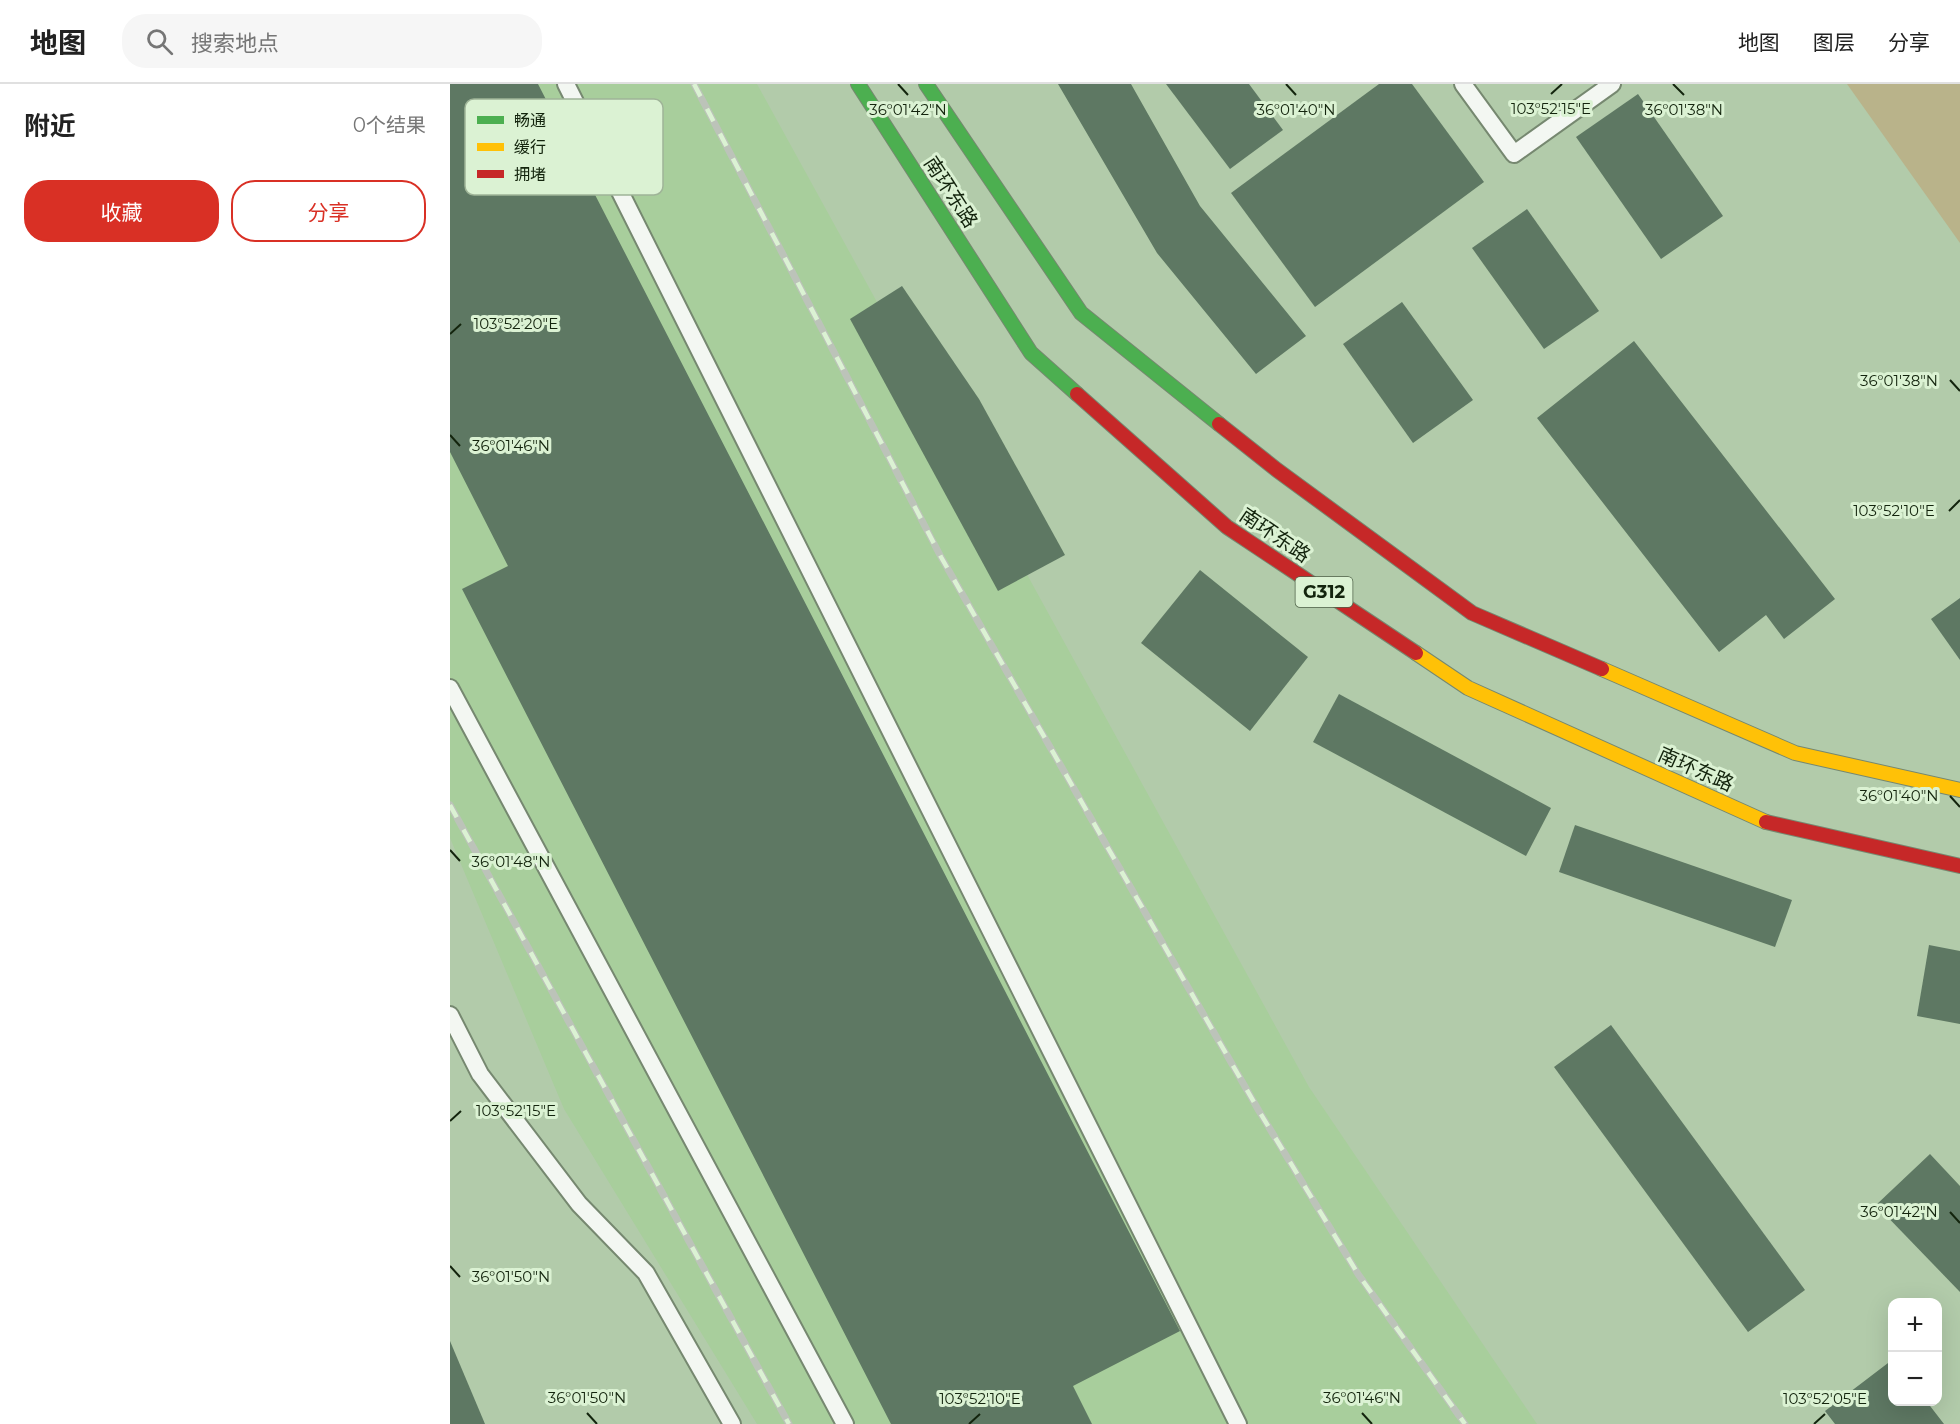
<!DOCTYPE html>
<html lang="zh">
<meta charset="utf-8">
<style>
body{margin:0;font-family:Montserrat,"Noto Sans SC",sans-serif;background:#f6f6f6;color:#222}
.controls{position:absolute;right:18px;bottom:18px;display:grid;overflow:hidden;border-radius:12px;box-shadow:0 6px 24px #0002}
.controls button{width:54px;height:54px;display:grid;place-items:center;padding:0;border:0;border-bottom:2px solid #e0e0e0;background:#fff;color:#222;font:30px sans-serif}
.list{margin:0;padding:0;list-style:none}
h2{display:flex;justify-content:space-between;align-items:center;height:78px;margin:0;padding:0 24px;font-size:26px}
h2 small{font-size:20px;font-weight:400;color:#767676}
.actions{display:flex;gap:12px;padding:18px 24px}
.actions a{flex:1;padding:14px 0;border:2px solid #d93025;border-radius:24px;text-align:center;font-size:21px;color:#d93025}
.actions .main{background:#d93025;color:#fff}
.icon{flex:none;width:33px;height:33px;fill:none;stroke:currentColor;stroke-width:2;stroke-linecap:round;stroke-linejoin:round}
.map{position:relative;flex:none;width:1510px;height:1340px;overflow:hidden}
header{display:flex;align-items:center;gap:36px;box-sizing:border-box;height:84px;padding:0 30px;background:#fff;border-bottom:2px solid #e0e0e0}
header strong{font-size:28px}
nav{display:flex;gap:33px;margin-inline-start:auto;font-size:21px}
.search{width:420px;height:54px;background:#f6f6f6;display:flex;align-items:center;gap:15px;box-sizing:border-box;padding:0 21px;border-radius:24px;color:#767676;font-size:22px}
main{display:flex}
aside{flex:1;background:#fff}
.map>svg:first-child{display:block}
.built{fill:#a8ce9c}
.green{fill:#b9b38a}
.building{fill:#5e7863}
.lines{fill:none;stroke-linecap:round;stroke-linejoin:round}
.lane-casing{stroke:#768870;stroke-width:20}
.fast-casing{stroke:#768870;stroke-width:16}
.slow-casing{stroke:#768870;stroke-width:16}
.jam-casing{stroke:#768870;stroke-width:16}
.lane{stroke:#f3f7f2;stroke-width:16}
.fast{stroke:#4caf50;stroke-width:14}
.slow{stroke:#ffc107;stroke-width:14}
.jam{stroke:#c62828;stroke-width:14}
.rail-casing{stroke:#bcc3b9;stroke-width:7}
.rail{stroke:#dbf2d3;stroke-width:4.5;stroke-dasharray:14;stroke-linecap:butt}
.ticks{fill:none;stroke:#13240d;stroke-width:2}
.labels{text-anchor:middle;stroke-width:6;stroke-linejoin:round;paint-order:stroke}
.shield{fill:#dbf2d3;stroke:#4f6248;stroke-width:1.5}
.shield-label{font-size:18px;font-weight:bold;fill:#13240d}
.street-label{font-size:20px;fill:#13240d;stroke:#dbf2d3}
.key{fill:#dbf2d3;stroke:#9fb498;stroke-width:1.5}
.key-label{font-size:16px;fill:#13240d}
.ticks-label{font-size:15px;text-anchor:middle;fill:#13240d;stroke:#dbf2d3;stroke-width:6;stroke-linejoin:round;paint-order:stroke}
</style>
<header>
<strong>地图</strong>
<div class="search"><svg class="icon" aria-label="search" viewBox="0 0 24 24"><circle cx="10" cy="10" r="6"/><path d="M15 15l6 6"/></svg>搜索地点</div>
<nav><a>地图</a><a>图层</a><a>分享</a></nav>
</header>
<main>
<aside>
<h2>附近<small>0个结果</small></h2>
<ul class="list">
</ul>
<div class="actions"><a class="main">收藏</a><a>分享</a></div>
</aside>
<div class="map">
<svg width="1510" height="1340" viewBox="0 0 1510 1340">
<rect width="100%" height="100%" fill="#b2cbaa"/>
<polygon class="built" points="0,0 307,0 859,1003 1087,1340 307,1340 114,1025 0,754"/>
<polygon class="green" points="1397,0 1510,0 1510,159"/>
<g class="building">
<polygon points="0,0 88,0 730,1247 623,1302 642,1340 441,1340 12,505 58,482 0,368"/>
<polygon points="608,0 681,0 750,122 856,252 806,290 707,169"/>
<polygon points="716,0 799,0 833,46 780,85"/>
<polygon points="929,0 962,0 1034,98 865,223 781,109"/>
<polygon points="1188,10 1273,132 1211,175 1126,53"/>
<polygon points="1077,125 1149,227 1094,265 1022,164"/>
<polygon points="452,202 529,315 615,471 548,507 400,235"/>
<polygon points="952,218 1023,316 963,359 893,260"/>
<polygon points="1184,257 1385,515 1334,555 1316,531 1269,568 1087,334"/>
<polygon points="750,486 858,573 800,647 691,559"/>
<polygon points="1510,514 1510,576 1481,535"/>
<polygon points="889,610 1101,724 1076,772 863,658"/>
<polygon points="1125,741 1342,816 1325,863 1109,788"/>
<polygon points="1479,861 1510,867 1510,940 1467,932"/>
<polygon points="1161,941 1355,1206 1298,1248 1104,983"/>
<polygon points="1480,1070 1510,1102 1510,1208 1426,1121"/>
<polygon points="0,1257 35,1340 0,1340"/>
<polygon points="1442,1276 1442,1318 1477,1318 1494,1340 1385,1340 1375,1327"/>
</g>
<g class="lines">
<g class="lane-casing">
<g id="lane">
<polyline points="116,0 788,1340"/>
<polyline points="1013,0 1064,70 1162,0"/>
<polyline points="0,604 395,1340"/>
<polyline points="0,931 30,990 129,1120 196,1189 282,1340"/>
</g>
</g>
<g class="fast-casing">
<g id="fast">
<polyline points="408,0 581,269 627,310"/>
<polyline points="476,0 631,229 769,340"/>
</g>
</g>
<g class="slow-casing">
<g id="slow">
<polyline points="966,569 1018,604 1316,738"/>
<polyline points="1152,585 1345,669 1510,706"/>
</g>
</g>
<g class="jam-casing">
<g id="jam">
<polyline points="627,310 777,443 966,569"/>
<polyline points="769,340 827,386 1022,529 1152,585"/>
<polyline points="1316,738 1510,782"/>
</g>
</g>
<use href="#lane" class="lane"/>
<use href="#fast" class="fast"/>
<use href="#slow" class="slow"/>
<use href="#jam" class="jam"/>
<g class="rail-casing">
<g id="rail">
<polyline points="244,0 491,473 809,1027 908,1190 1015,1340"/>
<polyline points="0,721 339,1340"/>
</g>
</g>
<use href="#rail" class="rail"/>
</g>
<path class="ticks" d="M 448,0 L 458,11M 836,0 L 846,11M 1223,0 L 1234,11M 1101,10 L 1112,0M 0,250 L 11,240M 1500,296 L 1510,307M 0,351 L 10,362M 1499,427 L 1510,416M 1500,712 L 1510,723M 0,766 L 10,777M 0,1037 L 11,1027M 1500,1128 L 1510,1139M 0,1182 L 10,1193M 137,1329 L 147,1340M 912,1329 L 922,1340M 519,1340 L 530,1330M 1364,1340 L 1375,1330"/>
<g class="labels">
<rect class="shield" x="845.5" y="493" width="57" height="30" rx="4.5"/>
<g class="shield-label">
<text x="874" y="514">G312</text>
</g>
<g class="street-label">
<text transform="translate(501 108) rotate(57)" y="7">南环东路</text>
<text transform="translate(825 451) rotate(34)" y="7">南环东路</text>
<text transform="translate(1246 685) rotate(24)" y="7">南环东路</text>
</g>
</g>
<rect x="15" y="15" width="198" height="96" rx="9" class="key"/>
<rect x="27" y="32" width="27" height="8" fill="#4caf50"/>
<rect x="27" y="59" width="27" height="8" fill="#ffc107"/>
<rect x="27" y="86" width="27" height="8" fill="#c62828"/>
<g class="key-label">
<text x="64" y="42">畅通</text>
<text x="64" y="69">缓行</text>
<text x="64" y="96">拥堵</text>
</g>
<g class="ticks-label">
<text x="1101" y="30">103°52'15"E</text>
<text x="458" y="31">36°01'42"N</text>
<text x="846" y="31">36°01'40"N</text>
<text x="1234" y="31">36°01'38"N</text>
<text x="66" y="245">103°52'20"E</text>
<text x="1449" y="302">36°01'38"N</text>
<text x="61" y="367">36°01'46"N</text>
<text x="1444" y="432">103°52'10"E</text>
<text x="1449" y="717">36°01'40"N</text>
<text x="61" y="783">36°01'48"N</text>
<text x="66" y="1032">103°52'15"E</text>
<text x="1449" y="1133">36°01'42"N</text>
<text x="61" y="1198">36°01'50"N</text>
<text x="137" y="1319">36°01'50"N</text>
<text x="912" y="1319">36°01'46"N</text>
<text x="530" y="1320">103°52'10"E</text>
<text x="1375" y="1320">103°52'05"E</text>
</g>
</svg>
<div class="controls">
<button>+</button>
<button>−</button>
</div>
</div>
</main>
